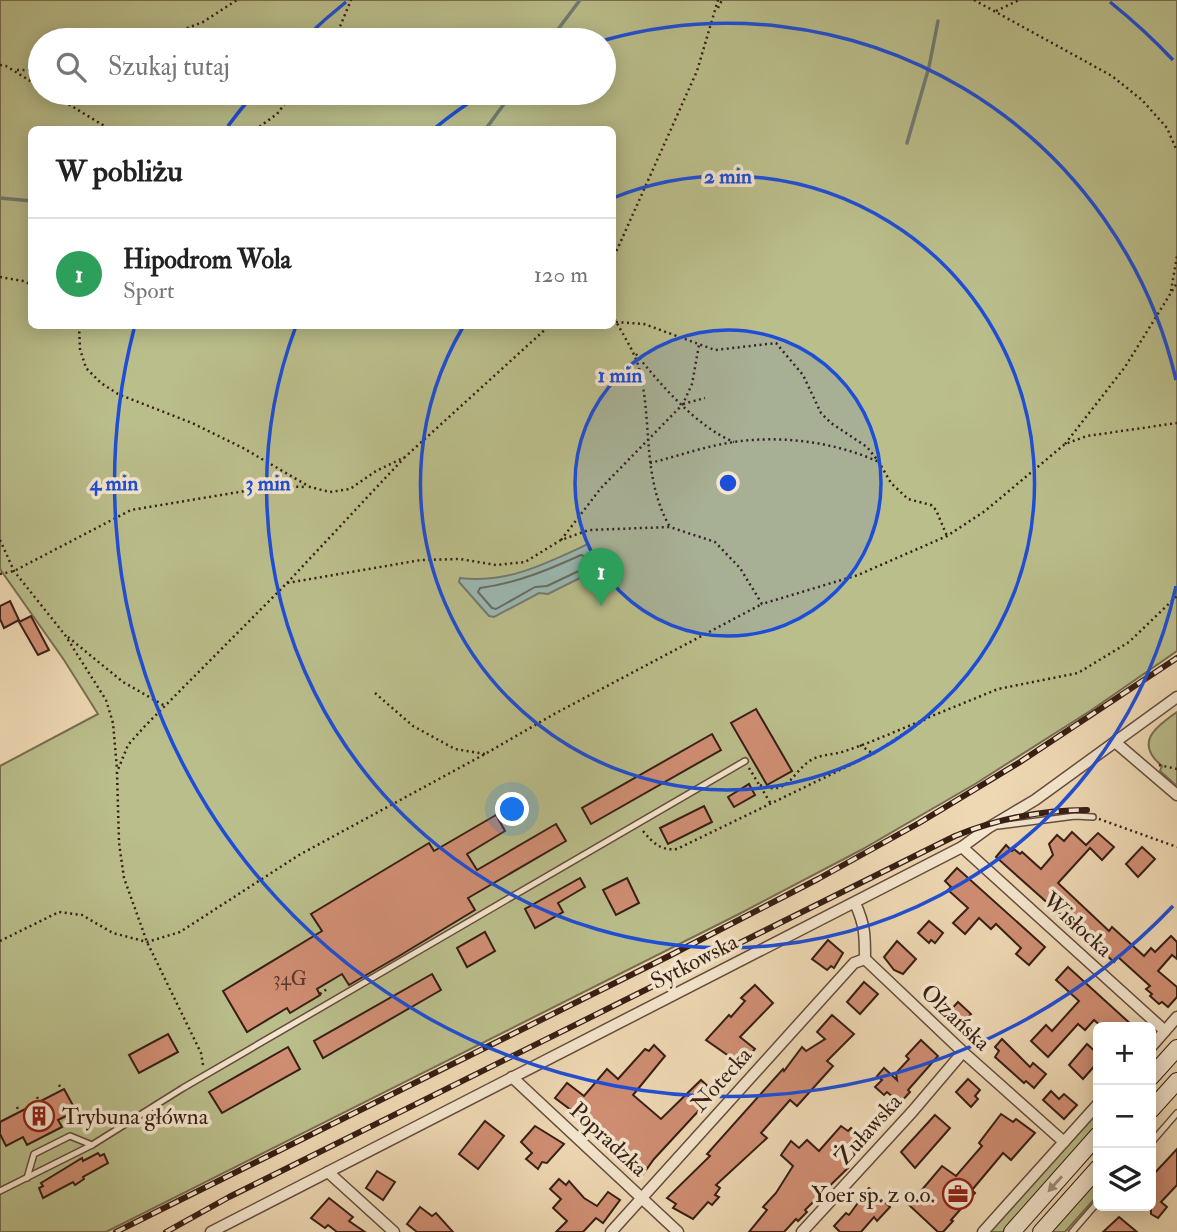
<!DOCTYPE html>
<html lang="pl">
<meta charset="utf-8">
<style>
body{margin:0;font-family:"IM FELL Double Pica",serif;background:#f6f6f6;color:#222}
.controls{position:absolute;right:21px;bottom:21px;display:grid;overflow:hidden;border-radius:10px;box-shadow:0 4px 18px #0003}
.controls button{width:63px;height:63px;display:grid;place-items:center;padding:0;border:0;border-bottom:2px solid #e0e0e0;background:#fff;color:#222;font:35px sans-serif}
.you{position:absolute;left:513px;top:810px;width:24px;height:24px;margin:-18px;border:5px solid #fff;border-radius:50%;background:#1a73e8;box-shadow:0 0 0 10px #1a73e833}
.badge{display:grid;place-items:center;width:46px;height:46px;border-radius:50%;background:#d93025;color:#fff;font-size:23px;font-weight:700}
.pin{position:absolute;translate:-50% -58px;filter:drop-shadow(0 2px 4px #0008)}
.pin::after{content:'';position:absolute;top:37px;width:24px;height:21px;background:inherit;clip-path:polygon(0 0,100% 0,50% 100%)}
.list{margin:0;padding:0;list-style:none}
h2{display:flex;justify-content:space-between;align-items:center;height:91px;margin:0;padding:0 28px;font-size:30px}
h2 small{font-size:23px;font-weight:400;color:#767676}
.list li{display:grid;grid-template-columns:46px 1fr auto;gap:21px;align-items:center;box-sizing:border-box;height:112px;padding:0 28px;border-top:2px solid #e0e0e0}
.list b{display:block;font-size:26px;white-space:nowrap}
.list p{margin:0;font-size:23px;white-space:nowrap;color:#767676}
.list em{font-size:23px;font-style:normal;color:#767676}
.icon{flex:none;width:38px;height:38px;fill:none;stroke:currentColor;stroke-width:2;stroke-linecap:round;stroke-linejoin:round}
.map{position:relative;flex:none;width:1177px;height:1232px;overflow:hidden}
.search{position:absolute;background:#fff;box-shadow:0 4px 18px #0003;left:28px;top:28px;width:588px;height:77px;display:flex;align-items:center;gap:18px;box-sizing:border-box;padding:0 24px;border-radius:38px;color:#767676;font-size:26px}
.panel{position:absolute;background:#fff;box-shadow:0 4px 18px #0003;left:28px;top:126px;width:588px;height:203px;border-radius:10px}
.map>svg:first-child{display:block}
.green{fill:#babe8b;stroke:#786e50;stroke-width:2;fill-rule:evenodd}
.water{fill:#9bb9b2;stroke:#737b73;stroke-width:2}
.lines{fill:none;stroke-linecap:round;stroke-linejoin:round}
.shore{stroke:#696c63;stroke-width:2}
.stream{stroke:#737b73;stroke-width:3.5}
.building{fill:#d08e73;stroke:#371e14;stroke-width:2}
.lane-casing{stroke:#654c3c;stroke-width:8}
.street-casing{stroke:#654c3c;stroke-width:13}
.secondary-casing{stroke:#371e14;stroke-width:18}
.path{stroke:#371e14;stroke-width:2.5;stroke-dasharray:2 3.5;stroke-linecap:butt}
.lane{stroke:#f4e6ce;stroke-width:5}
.street{stroke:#f4e6ce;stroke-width:10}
.secondary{stroke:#f4e6ce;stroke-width:16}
.rail-casing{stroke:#371e14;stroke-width:6}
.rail{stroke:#f4e6ce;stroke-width:3.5;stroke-dasharray:10;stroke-linecap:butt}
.oneway{fill:#9f8c7a}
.ring{fill:none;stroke:#1d4ed8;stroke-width:3.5}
.labels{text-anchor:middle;stroke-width:7;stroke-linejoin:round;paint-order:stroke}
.number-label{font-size:19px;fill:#5d3a2c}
.street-label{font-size:23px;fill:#371e14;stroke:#f4e6ce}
.poi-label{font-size:23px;fill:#371e14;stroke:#f4e6ce;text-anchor:start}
.centre{fill:#1d4ed8;stroke:#f4e6ce;stroke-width:3.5}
.ring-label{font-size:21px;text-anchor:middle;font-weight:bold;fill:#1d4ed8;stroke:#f4e6ce;stroke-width:7;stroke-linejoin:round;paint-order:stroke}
</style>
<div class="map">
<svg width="1177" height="1232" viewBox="0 0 1177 1232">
<rect width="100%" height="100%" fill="#eed8b3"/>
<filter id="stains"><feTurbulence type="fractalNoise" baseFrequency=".00286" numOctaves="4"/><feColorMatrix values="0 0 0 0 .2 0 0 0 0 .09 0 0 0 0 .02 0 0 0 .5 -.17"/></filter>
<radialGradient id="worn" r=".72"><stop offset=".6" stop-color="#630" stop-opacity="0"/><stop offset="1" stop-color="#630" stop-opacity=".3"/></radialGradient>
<g class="green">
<path d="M 0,0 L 1177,0 L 1177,651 L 1090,711 L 975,784 L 861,850 L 741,913 L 106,1232 L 0,1232 L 0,766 L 98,714 L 64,660 L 0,569 ZM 40,40 L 604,40 L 604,93 L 40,93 ZM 32,130 L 612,130 L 612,326 L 32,326 Z"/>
<path d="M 1177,712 L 1177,786 L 1160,771 L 1162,766 C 1134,743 1155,727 1177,712 Z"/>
<polygon points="1098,1108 1098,1126 1003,1232 987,1232"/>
<polygon points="1098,1179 1098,1195 1065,1232 1051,1232"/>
</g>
<path class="water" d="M 588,544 L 594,564 L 592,572 L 548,594 L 539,593 L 494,617 L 489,616 L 459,582 L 460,578 C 507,584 547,563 588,544 Z"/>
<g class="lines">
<path class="shore" d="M 581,555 L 586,557 L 585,568 L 547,586 L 535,587 L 496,609 L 492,608 L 478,592 L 480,588 C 517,583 548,570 581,555 Z"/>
<g class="stream">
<polyline points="550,40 580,0"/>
<polyline points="485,130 512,93"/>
<polyline points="907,143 929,67 938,21"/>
<polyline points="0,198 32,201"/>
</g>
</g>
<g class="building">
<polygon points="10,601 19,620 4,628 0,619 0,606"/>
<polygon points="31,616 49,650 38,655 19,622"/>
<polygon points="756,709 792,771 767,785 731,723"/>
<polygon points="712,734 721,750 591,824 582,808"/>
<polygon points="749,784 755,795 734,807 728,797"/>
<polygon points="704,806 712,822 668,844 660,828"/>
<polygon points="496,815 505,831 467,854 477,870 556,824 566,841 468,898 475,910 399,956 349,985 342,974 317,989 320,995 290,1013 287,1008 247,1032 223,991 322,931 311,914 429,843 434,851"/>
<polygon points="1072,832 1086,845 1098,833 1114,847 1102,860 1090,848 1058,883 1109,931 1112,927 1144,956 1151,948 1155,952 1171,936 1177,942 1177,959 1172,955 1158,971 1177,987 1177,997 1168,1007 1162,1002 1159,1004 1150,996 1152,994 1146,989 1150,986 1118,957 1114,962 996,857 1006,845 1012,851 1014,849 1020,854 1022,852 1041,869 1053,855 1049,844 1057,835 1064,841"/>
<polygon points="1142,847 1155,859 1138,877 1126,864"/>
<polygon points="957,868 1045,947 1029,965 1016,954 1021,948 996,924 991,929 979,918 965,934 953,923 968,908 948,890 951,887 945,881"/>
<polygon points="580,878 585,887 558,903 563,912 535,928 525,909"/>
<polygon points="627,878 639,903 616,915 603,890"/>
<polygon points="929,921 943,933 935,943 931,940 929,943 918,933"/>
<polygon points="485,932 495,951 467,967 457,948"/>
<polygon points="828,940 843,953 834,968 831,966 827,970 812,959"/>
<polygon points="897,941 916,959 903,974 894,970 884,957"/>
<polygon points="1068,967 1134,1027 1102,1027 1094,1020 1085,1030 1078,1024 1048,1057 1031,1041 1046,1025 1052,1031 1079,1001 1056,980"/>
<polygon points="432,974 441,990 323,1058 314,1041"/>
<polygon points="864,982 878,994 860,1014 847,1002"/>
<polygon points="755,985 773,1003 740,1037 755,1049 743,1063 737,1059 736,1061 706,1040 729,1015 731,1017 745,1001 741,998"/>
<polygon points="958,1002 971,1014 961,1026 947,1014"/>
<polygon points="832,1015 854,1034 827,1061 833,1066 797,1106 790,1100 761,1133 767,1138 716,1185 720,1188 715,1195 719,1197 712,1205 708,1202 693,1219 673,1208 676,1204 667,1198 710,1156 707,1154 783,1069 784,1071 802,1047 806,1051 825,1039 817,1032"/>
<polygon points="168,1034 178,1052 139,1073 129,1055"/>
<polygon points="1002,1039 1030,1067 1033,1063 1046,1074 1034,1088 1026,1081 1024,1083 995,1057 999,1051 995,1047"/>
<polygon points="921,1040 938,1056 908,1090 910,1092 900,1103 887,1092 884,1095 875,1087 882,1080 877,1076 884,1068 897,1080 896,1073 909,1059 906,1056"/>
<polygon points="1087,1044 1098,1054 1098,1062 1083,1079 1069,1065"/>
<polygon points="654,1045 665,1056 633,1095 661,1119 701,1080 715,1093 654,1159 641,1177 630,1168 632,1166 614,1152 619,1146 555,1098 567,1083 584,1096 607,1069 618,1079 645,1049 649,1051"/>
<polygon points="288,1047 300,1069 222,1113 209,1092"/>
<polygon points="968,1079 980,1090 975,1096 978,1099 971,1107 956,1092"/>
<polygon points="64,1089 76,1111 58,1120 62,1127 27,1145 23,1137 6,1146 0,1134 0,1122"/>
<polygon points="1051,1091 1059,1099 1064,1094 1077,1105 1064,1119 1043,1100"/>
<polygon points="1001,1114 1013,1122 1016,1119 1035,1133 1011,1160 1003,1153 972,1190 975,1193 951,1220 953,1221 943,1232 938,1232 909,1205 942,1166 956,1176 982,1146 979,1143"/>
<polygon points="935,1115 950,1128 915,1168 901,1152"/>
<polygon points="485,1121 504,1136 478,1169 459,1154"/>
<polygon points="535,1126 564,1144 547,1163 542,1162 538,1169 526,1159 532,1153 521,1142"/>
<polygon points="841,1126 848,1131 851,1128 863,1140 844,1164 848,1168 805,1210 807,1212 798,1221 796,1219 784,1232 749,1232 767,1210 763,1207 776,1193 793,1166 781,1155 791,1141 799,1148 807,1140 819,1151"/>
<polygon points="1177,1149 1177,1185 1161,1202 1167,1207 1158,1218 1151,1214 1151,1177"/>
<polygon points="98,1153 100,1156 104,1154 108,1163 83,1177 84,1179 75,1185 73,1182 43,1198 39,1188 43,1186 41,1183 82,1158 83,1161"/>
<polygon points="377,1171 395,1182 383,1200 366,1188"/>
<polygon points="559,1179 566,1185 569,1181 584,1198 597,1206 608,1192 620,1200 603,1223 596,1218 583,1232 556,1232 567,1221 553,1208 561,1199 550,1189"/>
<polygon points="869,1188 890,1207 877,1221 874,1217 861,1232 840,1232 834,1226 846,1213 849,1215"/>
<polygon points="329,1198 353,1217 349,1221 365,1232 337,1232 328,1225 325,1228 311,1218"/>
<polygon points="420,1207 432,1216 436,1213 453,1232 417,1232 407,1224"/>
<polygon points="1119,1217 1137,1232 1103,1232"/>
</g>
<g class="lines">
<g class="lane-casing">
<g id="lane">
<polyline points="998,826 1075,816 1093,817"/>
<polyline points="1151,1143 1177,1113"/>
<polyline points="27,1178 34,1154 70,1136 92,1145"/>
<polyline points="0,1191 92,1145 183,1088 745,761"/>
<polyline points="1072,1232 1098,1202"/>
</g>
</g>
<g class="street-casing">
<g id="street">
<polyline points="1115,742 1177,795"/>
<polyline points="962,847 1165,1031"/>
<path d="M 855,903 C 865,925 865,935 865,959 L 963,1052 L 1064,1142"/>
<polyline points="1151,1047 1177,1017"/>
<polyline points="512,1077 678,1232"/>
<polyline points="328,1172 394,1232"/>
<polyline points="211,1232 962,847 988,828 1035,800 1177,697"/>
<polyline points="611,1232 854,963 865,959"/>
<polyline points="802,1232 912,1112 963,1052"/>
<polyline points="983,1232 1098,1104"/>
</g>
</g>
<g class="secondary-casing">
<g id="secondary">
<polyline points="1151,1077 1177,1048"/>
<polyline points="1151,1110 1177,1081"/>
<polyline points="1012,1232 1098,1135"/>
<polyline points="1041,1232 1098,1168"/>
</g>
</g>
<g class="path">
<polyline points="974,0 1112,76 1142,100 1167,128 1177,151"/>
<polyline points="718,8 722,0"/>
<polyline points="996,11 1019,0"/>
<polyline points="156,40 203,22 237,0"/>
<polyline points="331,40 339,29 351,0"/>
<polyline points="0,65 6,66 40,87"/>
<polyline points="17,70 40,70"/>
<polyline points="50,93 111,130"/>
<polyline points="255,130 277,114 293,93"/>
<polyline points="612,261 697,71 718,0"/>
<polyline points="0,277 23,281 32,285"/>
<polyline points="1171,291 1177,256"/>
<path d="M 612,314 C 621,332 633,348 639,368 C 653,420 641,477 670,527"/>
<polyline points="616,322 644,324 715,350 776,343 803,375 821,413 831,423 867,447 879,462 891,483 908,499 931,505 936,510 947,536"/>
<polyline points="79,326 80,349 86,368 101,383 118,394 192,423 243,448 310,487 330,492 350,489 376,471 405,457 549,326"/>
<path d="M 636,354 C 660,384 697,427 734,442"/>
<polyline points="683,404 705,398"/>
<polyline points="1065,444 1125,367 1177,283"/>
<path d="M 650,463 C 678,456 706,446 734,442 C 782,435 835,442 879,462"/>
<polyline points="0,540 14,571 65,635 106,700 113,723 117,769"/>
<polyline points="561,540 601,488 683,404 692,384 699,345"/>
<polyline points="0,574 14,571 131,510 275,486 306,487"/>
<polyline points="287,583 404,458"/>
<polyline points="68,637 123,682 165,706"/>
<polyline points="375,693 413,726 455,749 485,754"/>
<polyline points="860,745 872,753"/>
<polyline points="1159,765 1177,769"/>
<polyline points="749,768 771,804"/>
<path d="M 760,785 C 789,798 793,769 813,759 C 823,754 834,755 845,751 C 870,743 896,731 921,721"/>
<polyline points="1099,819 1177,847"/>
<path d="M 643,831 C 653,843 661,851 677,849 L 873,754 L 927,718 L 998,689 L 1078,673 L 1129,642 L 1177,596"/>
<polyline points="0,941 59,912 82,915 113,933 147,942 180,932 299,855 485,754 556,713 762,604"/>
<polyline points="320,994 327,989"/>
<polyline points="203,1065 201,1053 147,942 124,878 119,843 117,772 128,745 145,726 287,583 421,560 460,559 496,565 525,562 561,540 589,530 670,527 715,542 740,568 762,604 858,575 947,536 985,511 1065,444 1087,436 1177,423"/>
<polyline points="59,1085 62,1090"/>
<polyline points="37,1097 39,1101"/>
<polyline points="17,1107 19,1112"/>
</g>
<use href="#lane" class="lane"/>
<use href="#street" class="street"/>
<use href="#secondary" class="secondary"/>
<g class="rail-casing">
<g id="rail">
<polyline points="116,1232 669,956 818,879 919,823 1020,762 1177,658"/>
<path d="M 166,1232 L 229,1197 L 955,836 C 997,819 1042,810 1087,810"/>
</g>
</g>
<use href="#rail" class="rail"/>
</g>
<defs><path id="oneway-solid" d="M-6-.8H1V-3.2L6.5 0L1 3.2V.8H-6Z" transform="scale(1.75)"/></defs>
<use class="oneway" href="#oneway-solid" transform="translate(1055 1184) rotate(132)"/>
<circle cx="728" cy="483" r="153" fill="#1d4ed8" fill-opacity=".12"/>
<g class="ring">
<circle cx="728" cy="483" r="153"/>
<path d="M613 198A307 307 0 1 1 463 327"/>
<path d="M1176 586A460 460 0 1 1 296 326M435 128A460 460 0 0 1 484 93M605 40A460 460 0 0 1 1176 380"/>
<path d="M1173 906A614 614 0 0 1 134 329M228 126A614 614 0 0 1 251 97M305 38A614 614 0 0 1 346 2M1110 2A614 614 0 0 1 1173 60"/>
</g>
<defs>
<g id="building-ring" transform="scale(1.575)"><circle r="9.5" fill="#f4e6ce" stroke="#8f2418" stroke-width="1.5"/><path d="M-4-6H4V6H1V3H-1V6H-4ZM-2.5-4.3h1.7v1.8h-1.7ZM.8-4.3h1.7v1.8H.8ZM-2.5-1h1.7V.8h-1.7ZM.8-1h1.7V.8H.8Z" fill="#8f2418"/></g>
<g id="office-ring" transform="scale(1.575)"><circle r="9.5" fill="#f4e6ce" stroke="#8f2418" stroke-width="1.5"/><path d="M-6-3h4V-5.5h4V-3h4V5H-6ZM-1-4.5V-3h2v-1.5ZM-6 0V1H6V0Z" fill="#8f2418"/></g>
</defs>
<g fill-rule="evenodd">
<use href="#building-ring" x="39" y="1116"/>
<use href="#office-ring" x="958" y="1194"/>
</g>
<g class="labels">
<g class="number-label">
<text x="290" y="985">34G</text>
</g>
<g class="street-label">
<text transform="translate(1078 924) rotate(42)" y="8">Wisłocka</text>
<text transform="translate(694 961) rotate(-27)" y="8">Sytkowska</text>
<text transform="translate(956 1017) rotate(43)" y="8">Olzańska</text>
<text transform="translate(721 1079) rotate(-48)" y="8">Notecka</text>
<text transform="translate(868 1129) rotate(-48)" y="8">Żuławska</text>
<text transform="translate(609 1139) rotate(43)" y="8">Popradzka</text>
</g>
<g class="poi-label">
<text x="62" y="1124">Trybuna główna</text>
<text x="935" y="1202" text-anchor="end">Yoer sp. z o.o.</text>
</g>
</g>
<circle cx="728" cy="483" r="10" class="centre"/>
<g class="ring-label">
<text x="728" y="183">2 min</text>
<text x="620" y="382">1 min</text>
<text x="114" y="490">4 min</text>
<text x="268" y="490">3 min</text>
</g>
<rect width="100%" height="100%" filter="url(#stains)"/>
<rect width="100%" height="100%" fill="url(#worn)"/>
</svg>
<div class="controls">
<button>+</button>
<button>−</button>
<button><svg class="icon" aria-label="layers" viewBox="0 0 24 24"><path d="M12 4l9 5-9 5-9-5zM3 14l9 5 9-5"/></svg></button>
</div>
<div class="you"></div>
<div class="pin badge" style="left:601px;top:606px;background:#2e9e5b">1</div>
<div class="search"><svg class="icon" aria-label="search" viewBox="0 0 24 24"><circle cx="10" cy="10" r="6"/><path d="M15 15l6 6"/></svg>Szukaj tutaj</div>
<section class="panel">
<h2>W pobliżu<small></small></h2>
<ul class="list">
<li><span class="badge" style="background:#2e9e5b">1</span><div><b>Hipodrom Wola</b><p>Sport</p></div><em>120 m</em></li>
</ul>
</section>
</div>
